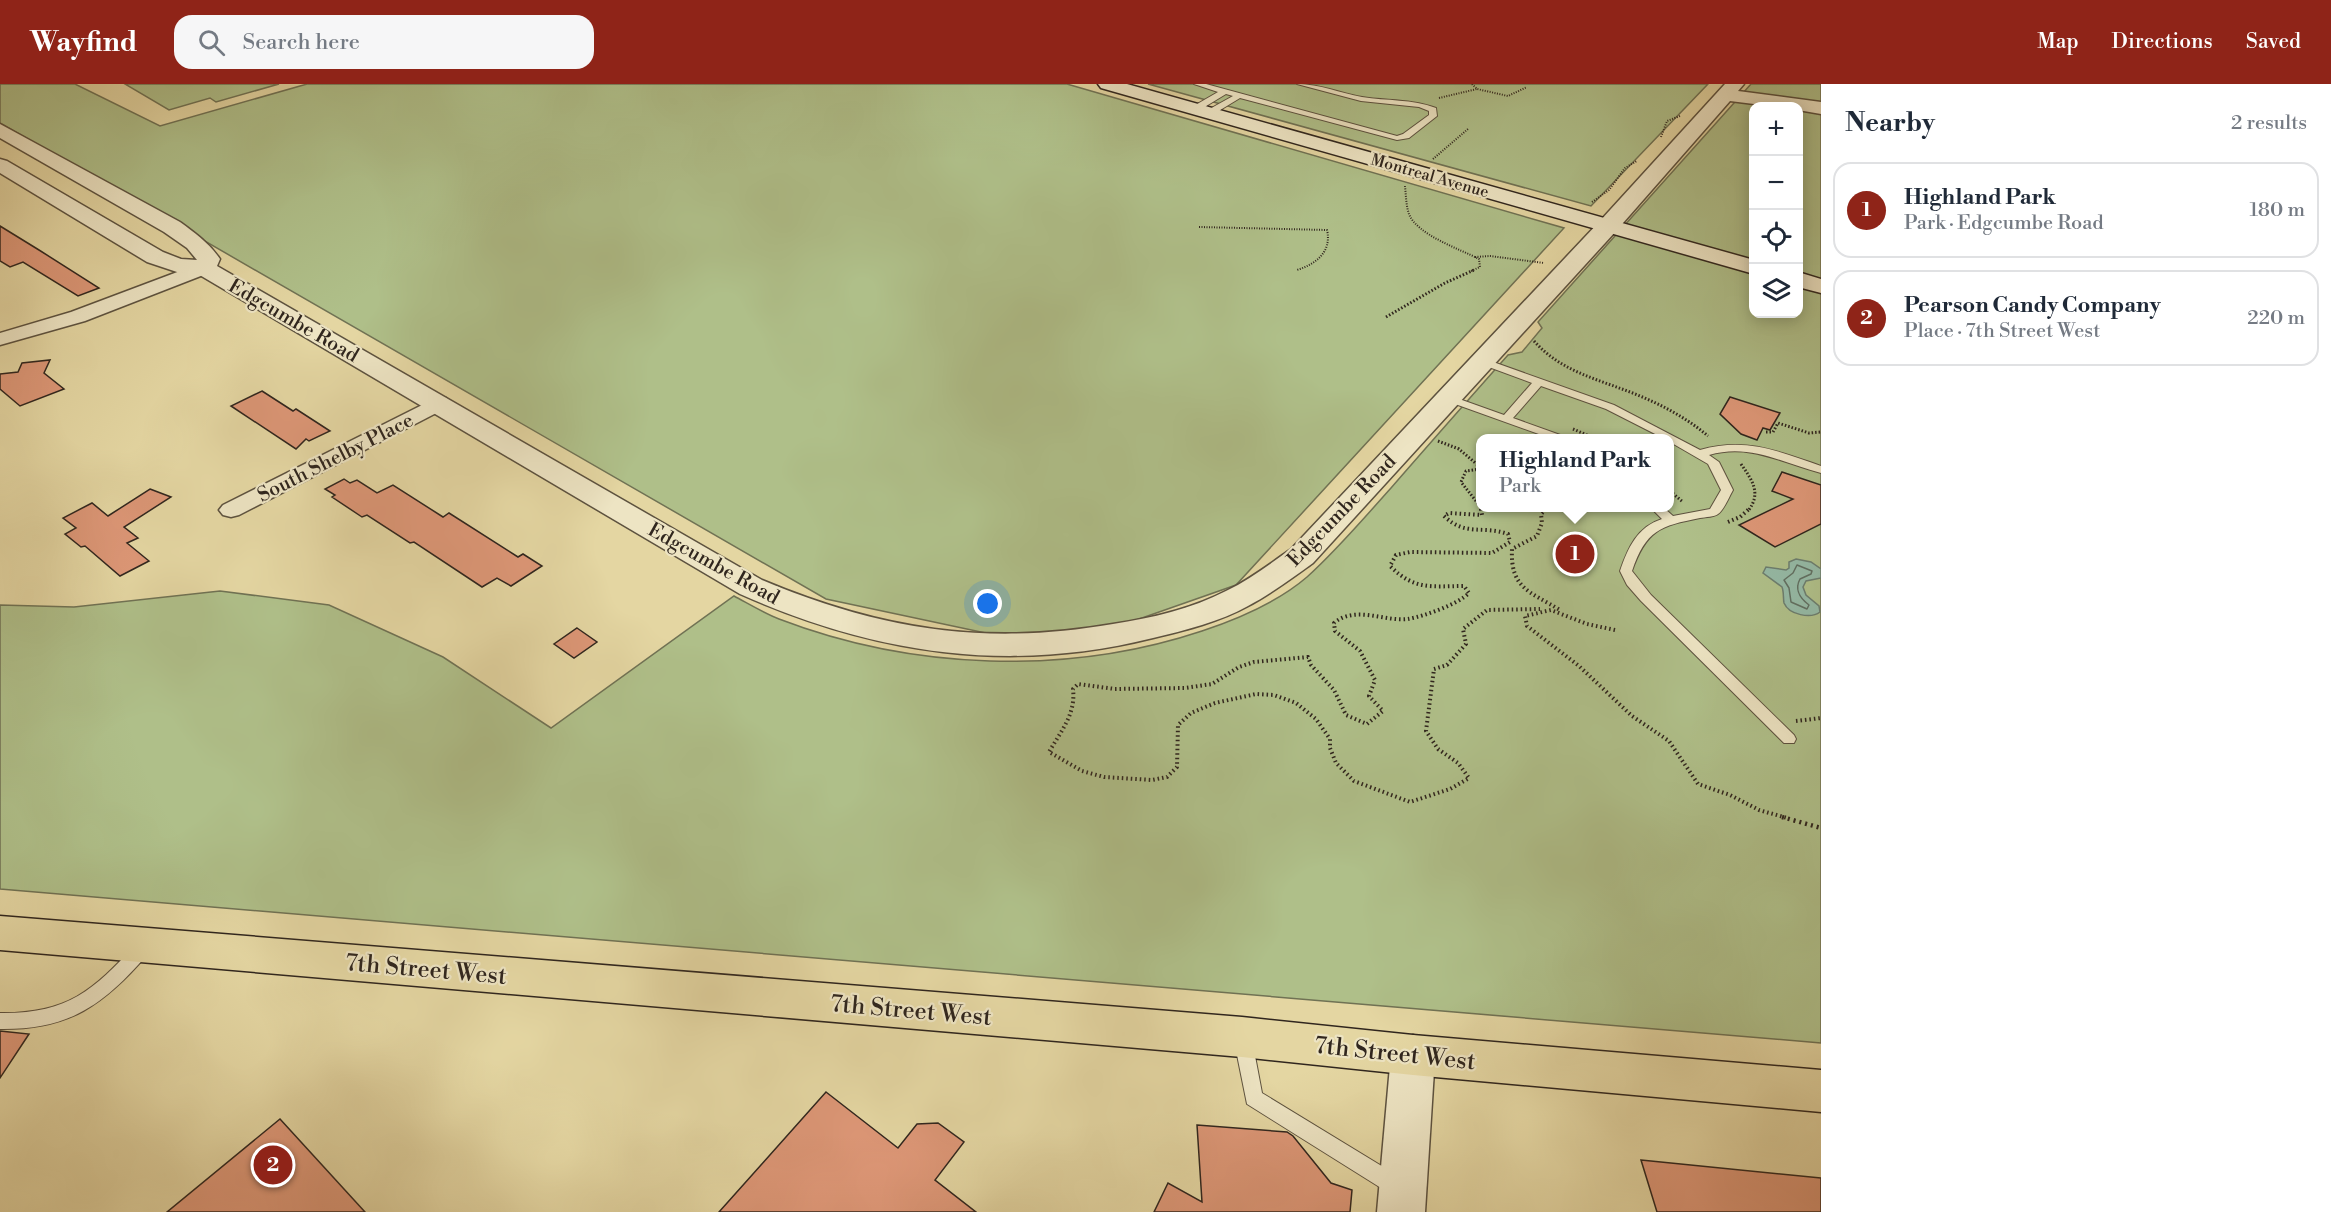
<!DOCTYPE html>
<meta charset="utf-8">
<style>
body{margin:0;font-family:"Libre Bodoni",serif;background:#f6f6f7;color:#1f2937}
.controls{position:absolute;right:18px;top:18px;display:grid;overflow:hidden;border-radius:12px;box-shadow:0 3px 15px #0003}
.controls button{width:54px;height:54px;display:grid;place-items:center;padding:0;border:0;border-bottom:2px solid #e0e1e3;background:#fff;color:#1f2937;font:30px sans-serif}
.you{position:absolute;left:988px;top:520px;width:21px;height:21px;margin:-15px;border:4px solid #fff;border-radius:50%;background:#1a73e8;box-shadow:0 0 0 9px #1a73e833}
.badge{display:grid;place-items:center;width:39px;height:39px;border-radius:50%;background:#8f2418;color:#fff;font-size:20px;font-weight:700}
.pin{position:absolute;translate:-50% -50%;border:3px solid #fff;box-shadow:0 2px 6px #0006}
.popup{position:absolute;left:1476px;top:350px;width:198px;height:78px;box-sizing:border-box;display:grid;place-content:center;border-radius:12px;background:#fff;filter:drop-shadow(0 2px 4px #0005);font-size:20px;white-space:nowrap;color:#747a83}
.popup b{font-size:22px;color:#1f2937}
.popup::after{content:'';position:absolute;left:50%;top:100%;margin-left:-12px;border:12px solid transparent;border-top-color:#fff}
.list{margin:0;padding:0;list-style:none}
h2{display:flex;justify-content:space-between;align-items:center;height:78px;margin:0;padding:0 24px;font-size:26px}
h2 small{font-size:20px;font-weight:400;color:#747a83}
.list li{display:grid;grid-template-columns:39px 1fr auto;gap:18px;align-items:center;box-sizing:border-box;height:96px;margin:0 12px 12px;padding:0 12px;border:2px solid #e0e1e3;border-radius:18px}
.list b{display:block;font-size:22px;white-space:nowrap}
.list p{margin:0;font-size:20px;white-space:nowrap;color:#747a83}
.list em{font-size:20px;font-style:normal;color:#747a83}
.icon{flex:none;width:33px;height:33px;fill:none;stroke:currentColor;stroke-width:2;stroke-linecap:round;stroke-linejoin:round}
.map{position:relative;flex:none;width:1821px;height:1128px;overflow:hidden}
header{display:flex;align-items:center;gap:36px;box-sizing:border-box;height:84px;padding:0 30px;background:#8f2418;color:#fff}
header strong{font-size:28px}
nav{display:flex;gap:33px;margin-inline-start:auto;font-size:21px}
.search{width:420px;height:54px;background:#f6f6f7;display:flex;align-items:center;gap:15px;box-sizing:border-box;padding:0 21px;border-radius:18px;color:#747a83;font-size:22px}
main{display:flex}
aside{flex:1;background:#fff}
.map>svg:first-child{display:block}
.green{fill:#afbf89;stroke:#707254;stroke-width:1.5;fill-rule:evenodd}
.water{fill:#95b9a5;stroke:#6d7e6f;stroke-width:1.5}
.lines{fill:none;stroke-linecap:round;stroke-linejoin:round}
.shore{stroke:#627062;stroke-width:1.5}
.building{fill:#dd9777;stroke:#30261e;stroke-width:1.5}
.service-casing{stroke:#5d523f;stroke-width:2}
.minor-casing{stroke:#5d523f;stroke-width:3}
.tertiary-casing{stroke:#5d523f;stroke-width:3}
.secondary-casing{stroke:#30261e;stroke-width:3}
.primary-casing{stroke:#30261e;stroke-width:3}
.path-far3{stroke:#30261e;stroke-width:2;stroke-dasharray:1 1.5;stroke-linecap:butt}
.path-far2{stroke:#30261e;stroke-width:3;stroke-dasharray:1.5 2;stroke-linecap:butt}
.path-far1{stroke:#30261e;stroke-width:4;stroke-dasharray:1.5 3;stroke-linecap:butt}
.path{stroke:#30261e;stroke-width:4.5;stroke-dasharray:2 4;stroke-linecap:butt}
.service{fill:#ede4c3;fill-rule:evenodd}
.minor{fill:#ede4c3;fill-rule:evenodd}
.tertiary{fill:#ede4c3;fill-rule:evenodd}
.secondary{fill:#ede4c3;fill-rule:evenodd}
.primary{fill:#e4d6a2;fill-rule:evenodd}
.labels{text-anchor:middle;stroke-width:4.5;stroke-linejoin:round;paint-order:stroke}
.far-street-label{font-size:16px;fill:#30261e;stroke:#ede4c3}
.street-label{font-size:20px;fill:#30261e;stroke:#ede4c3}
.near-street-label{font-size:24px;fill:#30261e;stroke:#ede4c3}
</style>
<header>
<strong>Wayfind</strong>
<div class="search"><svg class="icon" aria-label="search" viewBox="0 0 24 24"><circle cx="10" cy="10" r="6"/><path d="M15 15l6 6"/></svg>Search here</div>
<nav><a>Map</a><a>Directions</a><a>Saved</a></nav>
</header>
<main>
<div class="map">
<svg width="1821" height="1128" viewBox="0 0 1821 1128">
<rect width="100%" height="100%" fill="#e4d6a2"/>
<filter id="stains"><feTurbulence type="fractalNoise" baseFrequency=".00333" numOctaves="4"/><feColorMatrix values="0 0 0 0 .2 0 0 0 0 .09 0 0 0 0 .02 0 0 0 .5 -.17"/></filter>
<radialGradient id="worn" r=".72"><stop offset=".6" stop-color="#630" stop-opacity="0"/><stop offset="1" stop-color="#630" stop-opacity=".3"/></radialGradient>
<g class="green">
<polygon points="0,0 75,0 160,42 307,0 1067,0 1564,144 1236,501 1122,541 1009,554 826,515 0,39"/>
<polygon points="125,0 279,0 216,18 210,14 169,26"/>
<polygon points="1148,0 1708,0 1591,122"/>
<path d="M 1751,0 L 1821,0 L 1821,959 L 0,805 L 0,521 L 74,523 L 220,507 L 329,521 L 443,573 L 551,644 L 734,512 C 749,520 764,529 779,535 C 912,586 1067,592 1202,547 C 1238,535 1278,518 1307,493 C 1337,466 1364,434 1391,404 C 1430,359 1469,315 1508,271 L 1522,268 L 1542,244 L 1538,238 ZM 1754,22 L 1798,22 L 1798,230 L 1754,230 ZM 1480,354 L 1670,354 L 1670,424 L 1480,424 Z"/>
</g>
<path class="water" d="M 1796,475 L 1811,478 L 1821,485 L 1821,494 L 1806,497 L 1803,503 L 1806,511 L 1819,522 L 1820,528 C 1811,535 1789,531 1784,519 C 1783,514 1784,508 1782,503 L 1763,489 L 1766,483 L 1786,486 L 1789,484 L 1789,478 Z"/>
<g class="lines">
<path class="shore" d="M 1797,481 L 1812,487 L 1811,490 L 1800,495 C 1794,506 1800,514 1809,521 L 1807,525 L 1791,518 L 1789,504 L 1784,496 L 1793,489 Z"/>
</g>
<g class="building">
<polygon points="0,142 39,166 99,204 78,212 23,178 10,183 0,177"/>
<polygon points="50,276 44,289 64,305 20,322 0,305 0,290 18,288 22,279"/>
<polygon points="262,307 293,327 296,325 330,347 309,357 306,355 296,365 231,322"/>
<polygon points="1730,313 1780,329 1770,346 1763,344 1757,356 1741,350 1720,330"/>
<polygon points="1782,388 1821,401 1821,440 1775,463 1739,441 1793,415 1772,407"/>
<polygon points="344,395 350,399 357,396 377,409 393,401 443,433 449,429 518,473 523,470 542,482 511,502 497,494 482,503 414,458 410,459 367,431 362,433 332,413 335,411 325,405"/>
<polygon points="150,405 171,413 124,443 138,454 127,459 149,477 120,492 85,462 81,463 65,450 76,444 63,434 92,419 108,432"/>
<polygon points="577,544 597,558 574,574 554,560"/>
<polygon points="0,947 29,950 0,994"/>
<polygon points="826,1008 898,1064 917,1040 938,1039 964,1058 935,1096 976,1128 719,1128"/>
<polygon points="280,1035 365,1128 167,1128"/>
<polygon points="1197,1041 1287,1048 1293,1052 1331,1099 1352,1106 1350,1128 1154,1128 1168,1099 1202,1118"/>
<polygon points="1641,1076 1821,1094 1821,1128 1657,1128"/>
</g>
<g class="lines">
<g class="service-casing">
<g id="service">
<path d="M 1194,0 L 1206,0 L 1397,52 L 1403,50 L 1429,31 L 1429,27 L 1419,23 L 1361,17 L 1297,0 C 1320,0 1340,9 1362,13 C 1387,17 1412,15 1436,24 L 1437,32 L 1409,54 L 1397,56 L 1240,14 L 1212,31 L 1206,31 L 1206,27 L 1233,12 L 1226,10 L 1198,27 L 1192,27 L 1192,23 L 1218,8 Z"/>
<path d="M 1482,274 L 1614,321 L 1700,366 C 1746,353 1778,367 1821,382 L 1821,389 C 1782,379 1750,359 1709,371 L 1719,378 L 1733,406 C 1729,413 1724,426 1718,430 C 1715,433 1705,433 1700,434 C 1660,442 1646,446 1632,487 L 1651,511 L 1794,651 L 1796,655 L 1794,659 L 1784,659 L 1641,517 L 1627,501 L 1620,487 C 1628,464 1637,443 1662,435 L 1651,424 L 1664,424 L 1673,432 L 1710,425 L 1721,406 L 1708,380 L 1670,358 L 1670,354 L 1663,354 L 1606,325 L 1541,302 L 1513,334 L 1563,352 L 1564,354 L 1550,354 L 1444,316 L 1443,314 L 1448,311 L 1504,331 L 1532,299 L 1478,279 L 1478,275 Z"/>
<path d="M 142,858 L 148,860 L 150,865 L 148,870 C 103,921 70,946 0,945 L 0,929 C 67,930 93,907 136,860 Z"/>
<polygon points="1243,948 1249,950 1252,956 1262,1009 1403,1095 1406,1102 1403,1109 1396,1112 1389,1109 1247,1020 1234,956 1237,950"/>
</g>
</g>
<g class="minor-casing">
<g id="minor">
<polygon points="204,178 211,180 213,184 211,188 85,237 0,261 0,249 71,228"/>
<polygon points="438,313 446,314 449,319 446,324 239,431 231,433 223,431 219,426 223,421"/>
</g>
</g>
<g class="tertiary-casing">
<g id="tertiary">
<path d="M 1725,0 L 1744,0 L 1738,7 L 1821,18 L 1821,30 L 1798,26 L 1798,22 L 1770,22 L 1730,17 L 1616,147 L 1313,479 C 1292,494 1271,510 1248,522 C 1219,538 1186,546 1153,554 C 1009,590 875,570 740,510 L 198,190 L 177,188 L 147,178 L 0,89 L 0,75 L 7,77 L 163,168 L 181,175 L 197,176 L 187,164 L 164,148 L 0,54 L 0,40 L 180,138 C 195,149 209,159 220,175 L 217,182 L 762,496 C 881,546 985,562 1113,540 C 1152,534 1191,525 1226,507 C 1249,496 1270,480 1291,465 L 1600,137 Z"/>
<polygon points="1413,951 1429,957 1435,971 1425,1128 1377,1128 1391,971 1397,957"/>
</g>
</g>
<g class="secondary-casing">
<g id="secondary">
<polygon points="1098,0 1127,0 1754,176 1754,190 1101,4"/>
<polygon points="1798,188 1821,195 1821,209 1798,203"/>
</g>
</g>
<g class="primary-casing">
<polygon id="primary" points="0,832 1242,933 1413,951 1821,986 1821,1028 1413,991 1242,973 0,866"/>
</g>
<g class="path-far3">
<polyline points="1472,0 1477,5 1508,12 1527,3"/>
<polyline points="1439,14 1477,5"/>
<polyline points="1661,53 1667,37 1680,32"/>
<polyline points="1433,75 1468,45"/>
<path d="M 1405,102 C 1406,111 1406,122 1409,130 C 1417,151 1460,165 1479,175 L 1480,183 L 1471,187"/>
<polyline points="1592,118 1609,106 1625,84 1637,77"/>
<path d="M 1199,143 L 1327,146 C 1332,168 1316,180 1297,186"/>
<polyline points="1475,173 1490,172 1544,179"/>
</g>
<g class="path-far2">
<polyline points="1386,233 1445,199 1474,186"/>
<path d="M 1534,257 C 1562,289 1602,296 1640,312 C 1664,322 1688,335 1708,352"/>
<polyline points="1573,345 1594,354"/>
<polyline points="1766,348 1773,348 1778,339 1809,349 1821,348"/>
<polyline points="1438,357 1459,365 1480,383"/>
<path d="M 1741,380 C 1752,396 1762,409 1748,427"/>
<polyline points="1480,385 1466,387 1461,398 1480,422 1481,427"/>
<polyline points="1670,407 1683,418"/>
<polyline points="1544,427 1547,424"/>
</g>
<g class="path-far1">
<path d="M 1481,425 L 1482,431 L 1449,429 L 1444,432 C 1466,453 1483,441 1508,450 L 1510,458 L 1492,469 L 1410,468 L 1396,471 L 1390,482 C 1415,507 1432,502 1464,502 L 1469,509 C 1458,520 1425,532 1408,535 C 1385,538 1355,521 1334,539 L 1335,547 L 1360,567 L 1375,596 L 1369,612 L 1383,627 L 1367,640 L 1346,631 L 1334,606 L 1311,581 L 1308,573 L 1254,578 L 1239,583 L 1212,600 L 1185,604 L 1115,605 L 1078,600 L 1073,605 C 1076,630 1061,647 1049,668 L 1082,687 L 1104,693 L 1152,696 L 1167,693 L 1177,683 L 1178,641 L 1191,629 L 1215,619 L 1256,610 L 1274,611 L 1296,619 L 1316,635 L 1330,655 L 1330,664 L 1336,679 L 1354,697 L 1410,718 L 1450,705 L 1469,694 L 1458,679 L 1438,665 L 1426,647 L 1434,585 L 1447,581 L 1466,560 L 1463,545 L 1487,526 L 1540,525"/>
<path d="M 1546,425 L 1541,430 L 1542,439 L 1537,452 L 1512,465 C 1510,505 1531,508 1560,526"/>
<polyline points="1728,438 1740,433 1749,425"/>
<polyline points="1615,546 1587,540 1551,526 1525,532 1527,542 1579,582 1632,632 1669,657 1698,700 1730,711 1759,726 1787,734"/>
<polyline points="1796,637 1821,634"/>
</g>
<polyline class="path" points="1782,733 1821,744"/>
<use href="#service" class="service"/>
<use href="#minor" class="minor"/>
<use href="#tertiary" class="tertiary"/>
<use href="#secondary" class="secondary"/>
<use href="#primary" class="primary"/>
</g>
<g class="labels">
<g class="far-street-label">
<text transform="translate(1430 91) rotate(16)" y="6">Montreal Avenue</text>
</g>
<g class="street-label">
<text transform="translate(294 236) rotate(30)" y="7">Edgcumbe Road</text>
<text transform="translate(335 373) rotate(-27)" y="7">South Shelby Place</text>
<text transform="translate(1341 426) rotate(-46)" y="7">Edgcumbe Road</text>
<text transform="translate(714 479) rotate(29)" y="7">Edgcumbe Road</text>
</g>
<g class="near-street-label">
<text transform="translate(426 885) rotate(5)" y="8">7th Street West</text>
<text transform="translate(911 926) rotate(5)" y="8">7th Street West</text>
<text transform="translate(1395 969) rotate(6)" y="8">7th Street West</text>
</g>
</g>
<rect width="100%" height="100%" filter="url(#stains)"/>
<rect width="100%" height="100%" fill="url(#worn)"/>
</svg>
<div class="controls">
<button>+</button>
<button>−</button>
<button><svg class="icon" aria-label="locate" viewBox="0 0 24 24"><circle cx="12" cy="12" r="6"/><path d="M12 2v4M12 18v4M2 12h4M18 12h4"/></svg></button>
<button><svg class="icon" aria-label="layers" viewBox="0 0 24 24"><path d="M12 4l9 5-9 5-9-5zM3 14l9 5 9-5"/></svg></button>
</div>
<div class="you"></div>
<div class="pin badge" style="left:1575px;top:470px">1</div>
<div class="popup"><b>Highland Park</b>Park</div>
<div class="pin badge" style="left:273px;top:1081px">2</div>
</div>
<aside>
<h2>Nearby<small>2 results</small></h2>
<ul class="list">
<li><span class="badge">1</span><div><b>Highland Park</b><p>Park · Edgcumbe Road</p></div><em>180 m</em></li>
<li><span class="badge">2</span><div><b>Pearson Candy Company</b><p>Place · 7th Street West</p></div><em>220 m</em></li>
</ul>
</aside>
</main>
